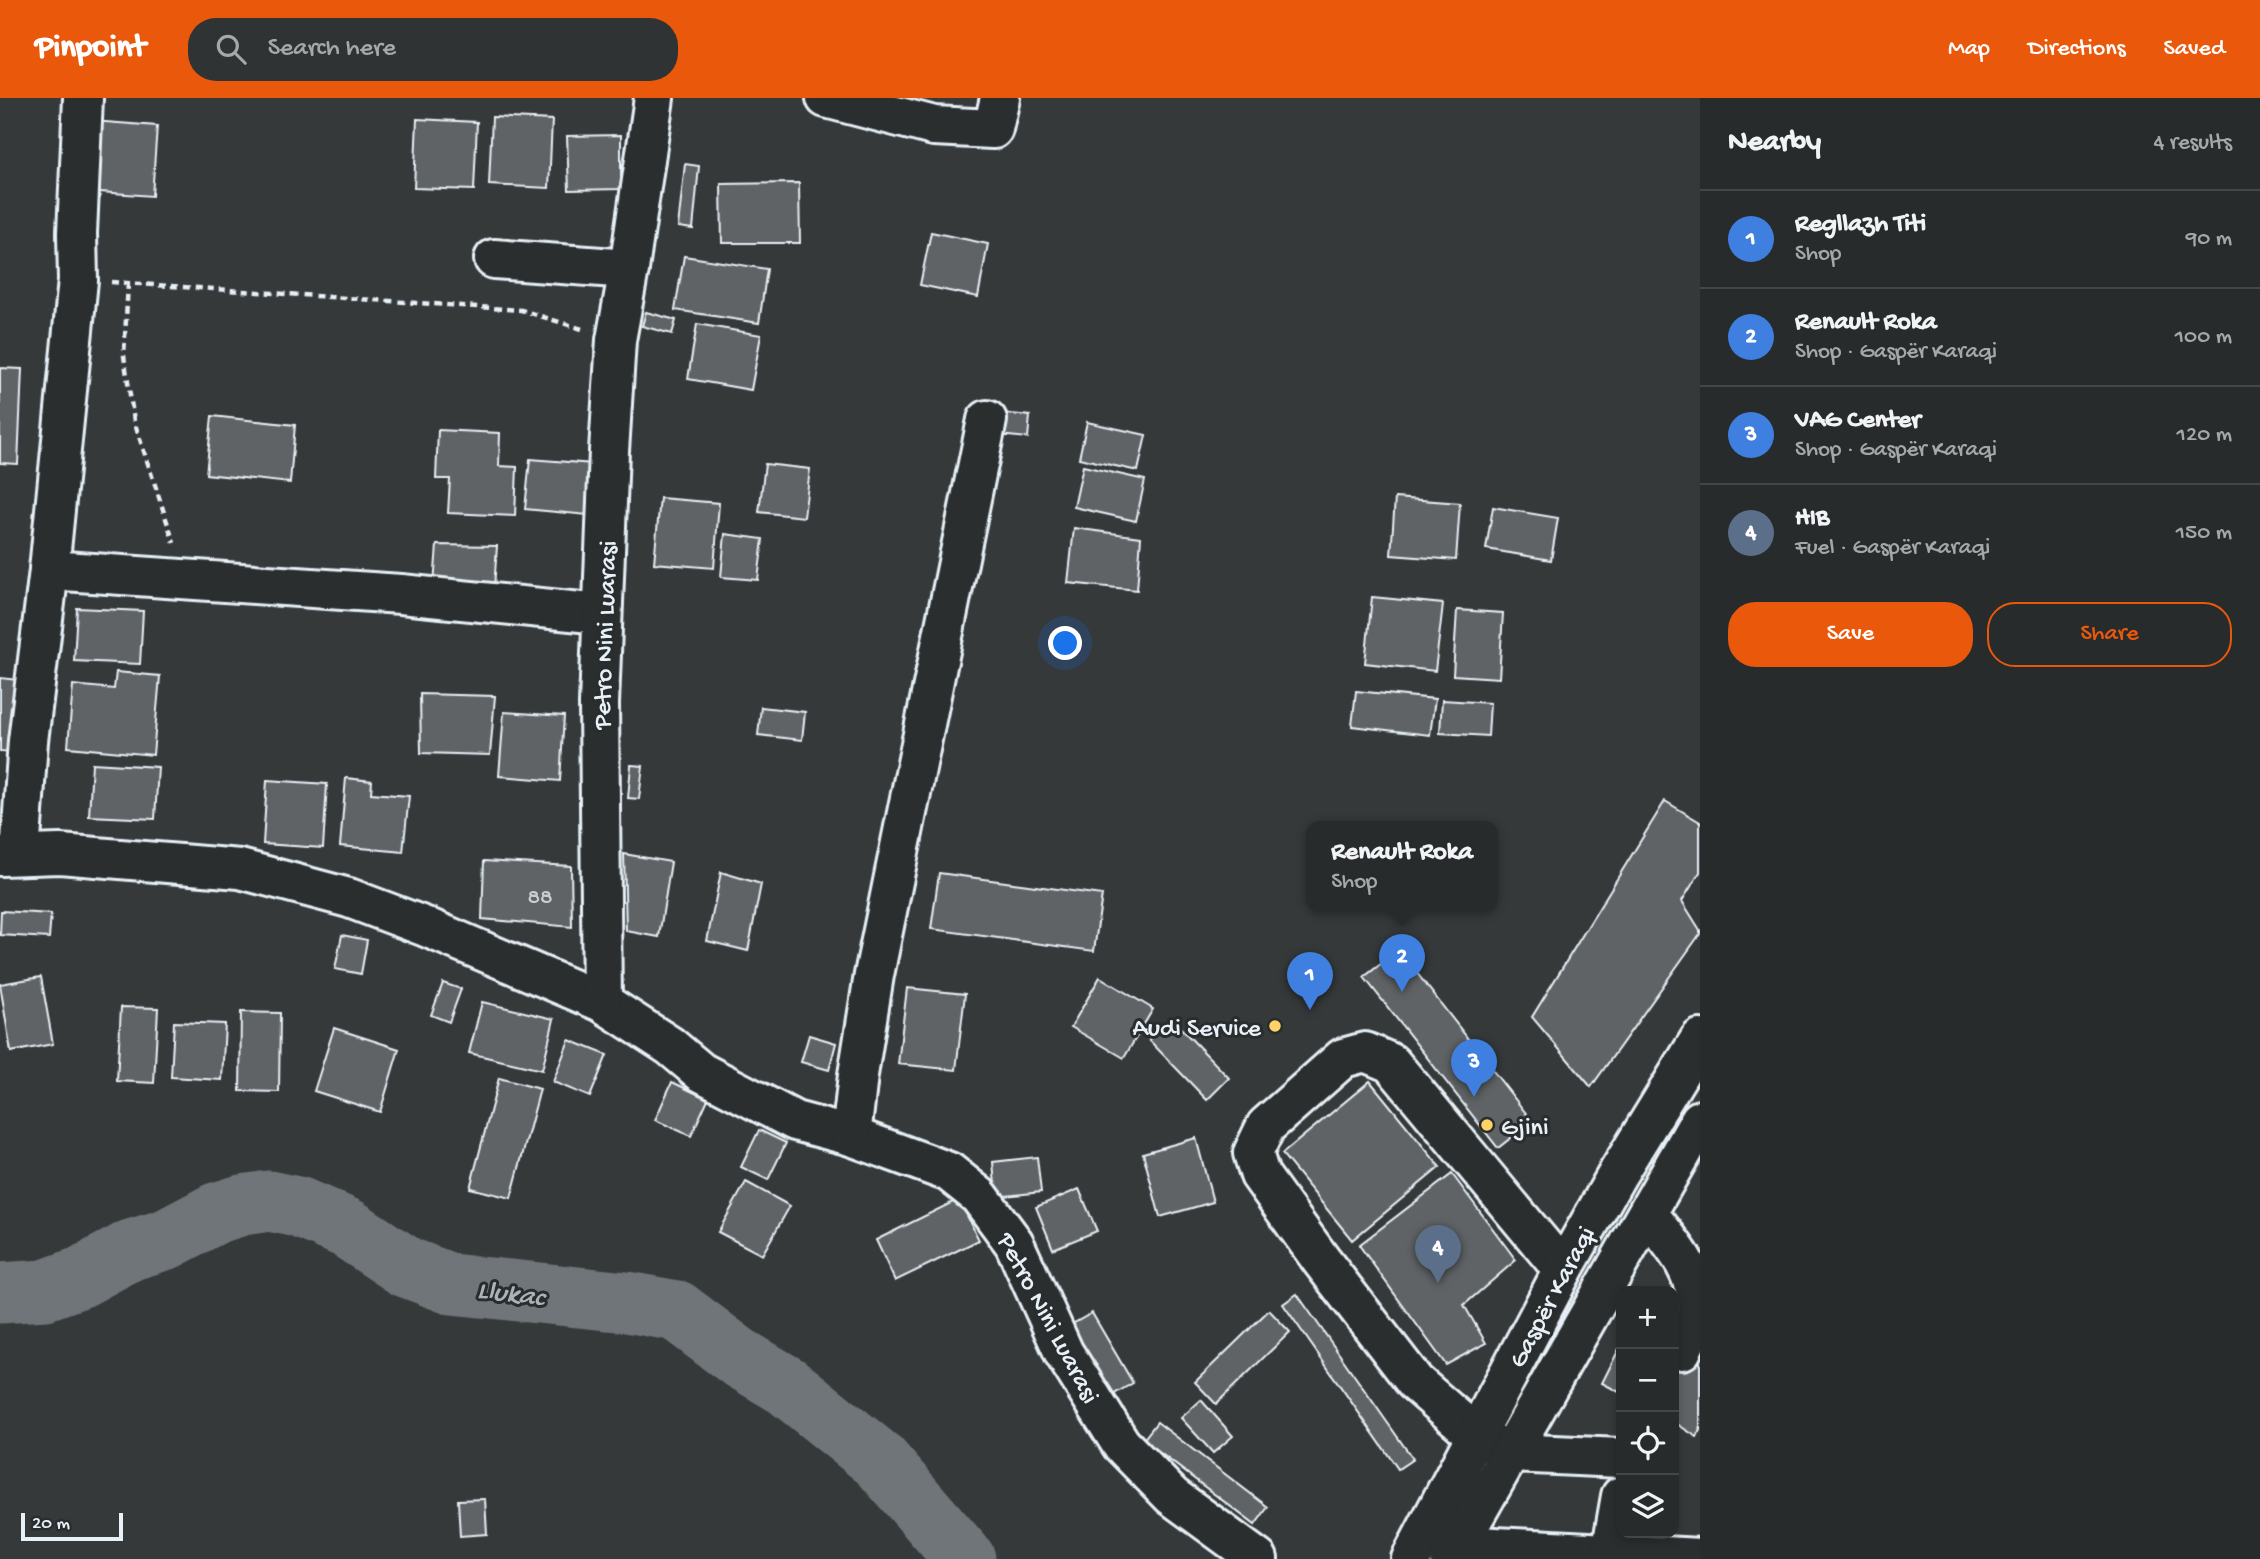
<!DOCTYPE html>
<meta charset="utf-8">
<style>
body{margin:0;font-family:"Gochi Hand",sans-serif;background:#303334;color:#f1f3f6}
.controls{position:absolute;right:21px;bottom:21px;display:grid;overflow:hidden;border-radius:14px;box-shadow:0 4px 10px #0003}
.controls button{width:63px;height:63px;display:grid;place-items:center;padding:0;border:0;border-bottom:2px solid #444748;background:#282b2c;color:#f1f3f6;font:35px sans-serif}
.scale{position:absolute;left:21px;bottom:18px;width:102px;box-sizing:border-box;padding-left:7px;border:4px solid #e8f1f8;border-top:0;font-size:19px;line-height:24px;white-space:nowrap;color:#e8f1f8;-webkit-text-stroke:5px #2a2d2e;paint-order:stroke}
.you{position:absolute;left:1066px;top:546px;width:24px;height:24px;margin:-18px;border:5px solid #fff;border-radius:50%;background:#1a73e8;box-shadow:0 0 0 10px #1a73e833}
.badge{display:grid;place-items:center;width:46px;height:46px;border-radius:50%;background:#ea580c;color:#fff;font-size:23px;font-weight:700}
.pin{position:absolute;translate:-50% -58px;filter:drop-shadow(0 2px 4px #0008)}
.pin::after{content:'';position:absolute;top:37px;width:24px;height:21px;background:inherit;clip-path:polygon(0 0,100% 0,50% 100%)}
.popup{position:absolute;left:1306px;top:723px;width:192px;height:91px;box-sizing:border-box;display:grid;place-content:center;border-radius:14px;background:#282b2c;filter:drop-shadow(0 2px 5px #0005);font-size:23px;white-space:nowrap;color:#a5a7a9}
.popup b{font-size:26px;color:#f1f3f6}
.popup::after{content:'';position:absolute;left:50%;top:100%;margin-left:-14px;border:14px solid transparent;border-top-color:#282b2c}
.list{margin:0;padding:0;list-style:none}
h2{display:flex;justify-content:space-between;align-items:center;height:91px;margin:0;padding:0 28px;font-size:30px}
h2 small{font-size:23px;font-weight:400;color:#a5a7a9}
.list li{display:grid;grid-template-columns:46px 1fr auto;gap:21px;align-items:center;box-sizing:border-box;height:98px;padding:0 28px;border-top:2px solid #444748}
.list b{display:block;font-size:26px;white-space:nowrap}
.list p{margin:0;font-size:23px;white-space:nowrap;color:#a5a7a9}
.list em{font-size:23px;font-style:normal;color:#a5a7a9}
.actions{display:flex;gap:14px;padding:21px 28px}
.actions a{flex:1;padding:16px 0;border:2px solid #ea580c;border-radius:28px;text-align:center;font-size:24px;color:#ea580c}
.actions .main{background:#ea580c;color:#fff}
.icon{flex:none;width:38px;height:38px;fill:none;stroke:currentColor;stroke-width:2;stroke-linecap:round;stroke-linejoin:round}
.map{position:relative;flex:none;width:1700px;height:1461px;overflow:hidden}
header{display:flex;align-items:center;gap:42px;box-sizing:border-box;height:98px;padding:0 35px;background:#ea580c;color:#fff}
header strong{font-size:33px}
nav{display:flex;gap:38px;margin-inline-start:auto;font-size:24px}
.search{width:490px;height:63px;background:#303334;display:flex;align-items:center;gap:18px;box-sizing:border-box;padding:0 24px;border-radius:28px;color:#a5a7a9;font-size:26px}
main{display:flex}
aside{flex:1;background:#282b2c}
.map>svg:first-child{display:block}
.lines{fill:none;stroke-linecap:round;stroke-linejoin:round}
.river{stroke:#707579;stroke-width:61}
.building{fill:#5f6365;stroke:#e8f1f8;stroke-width:2}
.minor-casing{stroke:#e8f1f8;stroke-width:44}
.major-casing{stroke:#e8f1f8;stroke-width:44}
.path{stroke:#e8f1f8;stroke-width:4.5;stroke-dasharray:7 5;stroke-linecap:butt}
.minor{stroke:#2a2d2e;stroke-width:38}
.major{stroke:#2a2d2e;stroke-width:38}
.poi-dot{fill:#ffd166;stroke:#2a2d2e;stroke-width:2.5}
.labels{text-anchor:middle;stroke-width:6;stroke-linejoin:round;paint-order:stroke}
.number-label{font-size:23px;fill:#c6ced3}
.street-label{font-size:26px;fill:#e8f1f8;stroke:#2a2d2e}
.poi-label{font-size:26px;fill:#e8f1f8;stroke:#2a2d2e;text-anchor:end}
.water-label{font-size:28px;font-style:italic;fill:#acb3b8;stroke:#2a2d2e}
</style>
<header>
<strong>Pinpoint</strong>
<div class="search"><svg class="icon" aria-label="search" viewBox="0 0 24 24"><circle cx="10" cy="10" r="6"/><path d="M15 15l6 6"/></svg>Search here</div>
<nav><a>Map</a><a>Directions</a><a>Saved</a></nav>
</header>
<main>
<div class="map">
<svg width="1700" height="1461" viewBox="0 0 1700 1461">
<rect width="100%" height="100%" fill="#35393a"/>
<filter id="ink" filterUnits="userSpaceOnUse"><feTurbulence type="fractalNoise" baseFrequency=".0143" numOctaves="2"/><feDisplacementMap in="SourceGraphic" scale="14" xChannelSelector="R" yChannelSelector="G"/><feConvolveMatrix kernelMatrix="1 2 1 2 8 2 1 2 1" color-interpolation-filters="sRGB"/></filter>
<g filter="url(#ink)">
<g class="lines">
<polyline class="river" points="0,1195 45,1192 81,1179 131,1152 167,1141 216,1115 242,1107 269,1103 298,1109 347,1130 406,1169 451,1186 627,1204 677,1213 738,1259 787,1288 880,1363 965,1461"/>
</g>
<g class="building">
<polygon points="492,19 552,22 549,90 489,87"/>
<polygon points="417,21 477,24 474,92 414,90"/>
<polygon points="92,23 157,28 152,98 87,93"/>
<polygon points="621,37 621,91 569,92 567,38"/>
<polygon points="685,66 699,68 693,131 678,129"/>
<polygon points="799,85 800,145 722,145 721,86"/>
<polygon points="931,134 988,146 978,199 920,187"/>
<polygon points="684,158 767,171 759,225 675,212"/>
<polygon points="646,214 676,222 672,236 642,228"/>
<polygon points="697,226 761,237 751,292 688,281"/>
<polygon points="0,270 22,271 18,366 0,365"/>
<polygon points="1000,315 1030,318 1028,340 998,337"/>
<polygon points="212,318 295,327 290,385 206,376"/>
<polygon points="1087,324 1146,337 1138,373 1079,360"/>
<polygon points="438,332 500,335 499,368 517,369 515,418 448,415 450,381 436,381"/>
<polygon points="530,361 593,366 588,417 525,411"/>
<polygon points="765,366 810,371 804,419 759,414"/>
<polygon points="1083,368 1145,382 1136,423 1074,409"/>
<polygon points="660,400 719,405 714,470 654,465"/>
<polygon points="1395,400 1460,405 1456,462 1391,457"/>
<polygon points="1493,409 1558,420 1551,462 1486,451"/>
<polygon points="1074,430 1141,439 1137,492 1068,485"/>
<polygon points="725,436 763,441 758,482 721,479"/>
<polygon points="437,447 497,448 494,490 434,486"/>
<polygon points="1372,499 1443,506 1435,573 1365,565"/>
<polygon points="77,510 143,513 140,566 74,563"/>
<polygon points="1457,512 1503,515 1499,580 1453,577"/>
<polygon points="116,574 160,578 153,657 68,649 73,587 114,591"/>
<polygon points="0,580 18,582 13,654 0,653"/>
<polygon points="1356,593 1435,601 1430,637 1352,628"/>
<polygon points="420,596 495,598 490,657 421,655"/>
<polygon points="1442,602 1490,605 1488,638 1440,635"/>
<polygon points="761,609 805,614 802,642 758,637"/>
<polygon points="504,614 564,618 560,683 499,678"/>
<polygon points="92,665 158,669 155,721 89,718"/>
<polygon points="631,667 643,668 639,701 628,700"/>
<polygon points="346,680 372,683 371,695 409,698 403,754 340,748"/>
<polygon points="267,682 327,686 323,750 263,746"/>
<polygon points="1665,703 1700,724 1700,774 1682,803 1700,832 1700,836 1591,989 1532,919"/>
<polygon points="624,756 671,764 659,839 626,833"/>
<polygon points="484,763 571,768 572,829 482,821"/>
<polygon points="721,774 761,786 748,853 707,843"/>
<polygon points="939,775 1102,797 1094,853 931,831"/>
<polygon points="1,813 51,816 49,840 0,837"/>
<polygon points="342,837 367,842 361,876 335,871"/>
<polygon points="1399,852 1532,1023 1498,1050 1364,879"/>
<polygon points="41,879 53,946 11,954 0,886"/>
<polygon points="1100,879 1153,911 1124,960 1071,929"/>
<polygon points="443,885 461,891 449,924 431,917"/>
<polygon points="907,890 965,896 956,972 898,966"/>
<polygon points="482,904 554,921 542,972 469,955"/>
<polygon points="121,909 158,910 154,985 117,983"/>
<polygon points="241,914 280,915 279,994 240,993"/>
<polygon points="1171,920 1229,980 1207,1002 1149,942"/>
<polygon points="174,924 225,926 222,982 171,979"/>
<polygon points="334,930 399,951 380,1014 314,993"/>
<polygon points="809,937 836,945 829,972 801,964"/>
<polygon points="569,942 607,957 590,999 553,984"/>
<polygon points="499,980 540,991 511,1100 470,1090"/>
<polygon points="1370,983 1440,1069 1352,1142 1282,1056"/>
<polygon points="672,984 708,1001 691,1038 655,1022"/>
<polygon points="759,1032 786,1045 768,1082 741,1069"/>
<polygon points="1196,1040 1213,1104 1160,1119 1143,1055"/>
<polygon points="1037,1059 1041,1094 996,1099 993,1064"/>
<polygon points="1452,1076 1516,1162 1464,1207 1486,1245 1446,1267 1359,1147"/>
<polygon points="746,1084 790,1108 762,1157 718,1134"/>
<polygon points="1079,1091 1097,1133 1053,1151 1036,1109"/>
<polygon points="959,1101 979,1142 895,1183 876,1142"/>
<polygon points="1297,1196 1413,1361 1398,1371 1283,1206"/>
<polygon points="1269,1212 1290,1234 1216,1306 1195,1284"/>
<polygon points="1092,1215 1133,1285 1109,1299 1069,1228"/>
<polygon points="1621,1247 1621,1295 1602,1285"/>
<polygon points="1674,1248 1700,1263 1700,1332 1697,1339 1674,1324"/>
<polygon points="1201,1302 1233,1338 1213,1355 1181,1320"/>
<polygon points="1157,1324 1268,1409 1255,1427 1143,1342"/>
<polygon points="485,1401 487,1436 460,1438 458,1402"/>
</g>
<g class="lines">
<g class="minor-casing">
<g id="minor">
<polyline points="826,0 934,28 993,31 1000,0"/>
<polyline points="494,161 629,171"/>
<polyline points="49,472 401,496 601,516"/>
<polyline points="20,757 28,643 49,472 78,182 77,135 83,0"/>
<polyline points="0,758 60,756 240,771 349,800 426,829 602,904 670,948 701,974 795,1023 851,1038 949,1074 979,1098 1014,1145 1064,1255 1121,1346 1172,1398 1258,1461"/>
<polyline points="602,904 599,606 609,353 616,242 629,171 654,0"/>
<polyline points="851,1038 858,977 874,877 987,322"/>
<path d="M 1648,1116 C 1671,1144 1700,1175 1697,1216 C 1694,1228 1687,1240 1682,1252"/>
<polyline points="1563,1172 1391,965 1365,954 1343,960 1266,1028 1253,1055 1260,1077 1321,1162 1415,1284 1476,1337 1510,1355 1621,1360"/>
<polyline points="1458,1447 1700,1460"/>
<polyline points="1611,1455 1621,1398"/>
</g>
</g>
<g class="major-casing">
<g id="major">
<polyline points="1411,1461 1563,1172 1618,1075 1700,941"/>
<polyline points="1450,1461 1700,1022"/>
</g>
</g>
<g class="path">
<polyline points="111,184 521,212 582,231"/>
<polyline points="128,185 124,258 134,323 174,445"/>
</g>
<use href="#minor" class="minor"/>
<use href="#major" class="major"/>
</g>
</g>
<g class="poi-dot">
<circle cx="1275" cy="928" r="7"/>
<circle cx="1487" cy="1027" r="7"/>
</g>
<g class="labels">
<g class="number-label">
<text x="540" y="805">88</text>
</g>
<g class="street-label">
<text transform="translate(603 537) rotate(-88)" y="9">Petro Nini Luarasi</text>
<text transform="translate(1550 1198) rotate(-62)" y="9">Gaspër Karaqi</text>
<text transform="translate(1050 1219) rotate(62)" y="9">Petro Nini Luarasi</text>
</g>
<g class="poi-label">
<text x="1261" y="937">Audi Service</text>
<text x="1501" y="1036" text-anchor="start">Gjini</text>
</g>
<g class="water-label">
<text transform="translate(511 1193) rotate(7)" y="10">Llukac</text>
</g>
</g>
</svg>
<div class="controls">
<button>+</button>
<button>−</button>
<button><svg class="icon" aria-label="locate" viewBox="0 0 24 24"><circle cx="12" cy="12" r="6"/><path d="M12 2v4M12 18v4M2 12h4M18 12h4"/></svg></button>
<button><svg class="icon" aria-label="layers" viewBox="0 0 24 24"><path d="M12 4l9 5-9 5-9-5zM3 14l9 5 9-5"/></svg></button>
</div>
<div class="scale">20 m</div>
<div class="you"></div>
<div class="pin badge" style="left:1310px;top:912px;background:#3f7fe0">1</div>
<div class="pin badge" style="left:1402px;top:894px;background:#3f7fe0">2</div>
<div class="popup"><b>Renault Roka</b>Shop</div>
<div class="pin badge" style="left:1474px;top:999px;background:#3f7fe0">3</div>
<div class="pin badge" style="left:1438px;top:1185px;background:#5c6f8a">4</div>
</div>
<aside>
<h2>Nearby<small>4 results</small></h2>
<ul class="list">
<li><span class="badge" style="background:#3f7fe0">1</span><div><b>Regllazh Titi</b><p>Shop</p></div><em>90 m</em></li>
<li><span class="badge" style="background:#3f7fe0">2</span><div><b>Renault Roka</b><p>Shop · Gaspër Karaqi</p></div><em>100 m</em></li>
<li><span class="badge" style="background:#3f7fe0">3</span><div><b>VAG Center</b><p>Shop · Gaspër Karaqi</p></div><em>120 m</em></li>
<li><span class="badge" style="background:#5c6f8a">4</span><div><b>HIB</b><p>Fuel · Gaspër Karaqi</p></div><em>150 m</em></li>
</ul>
<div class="actions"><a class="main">Save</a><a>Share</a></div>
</aside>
</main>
